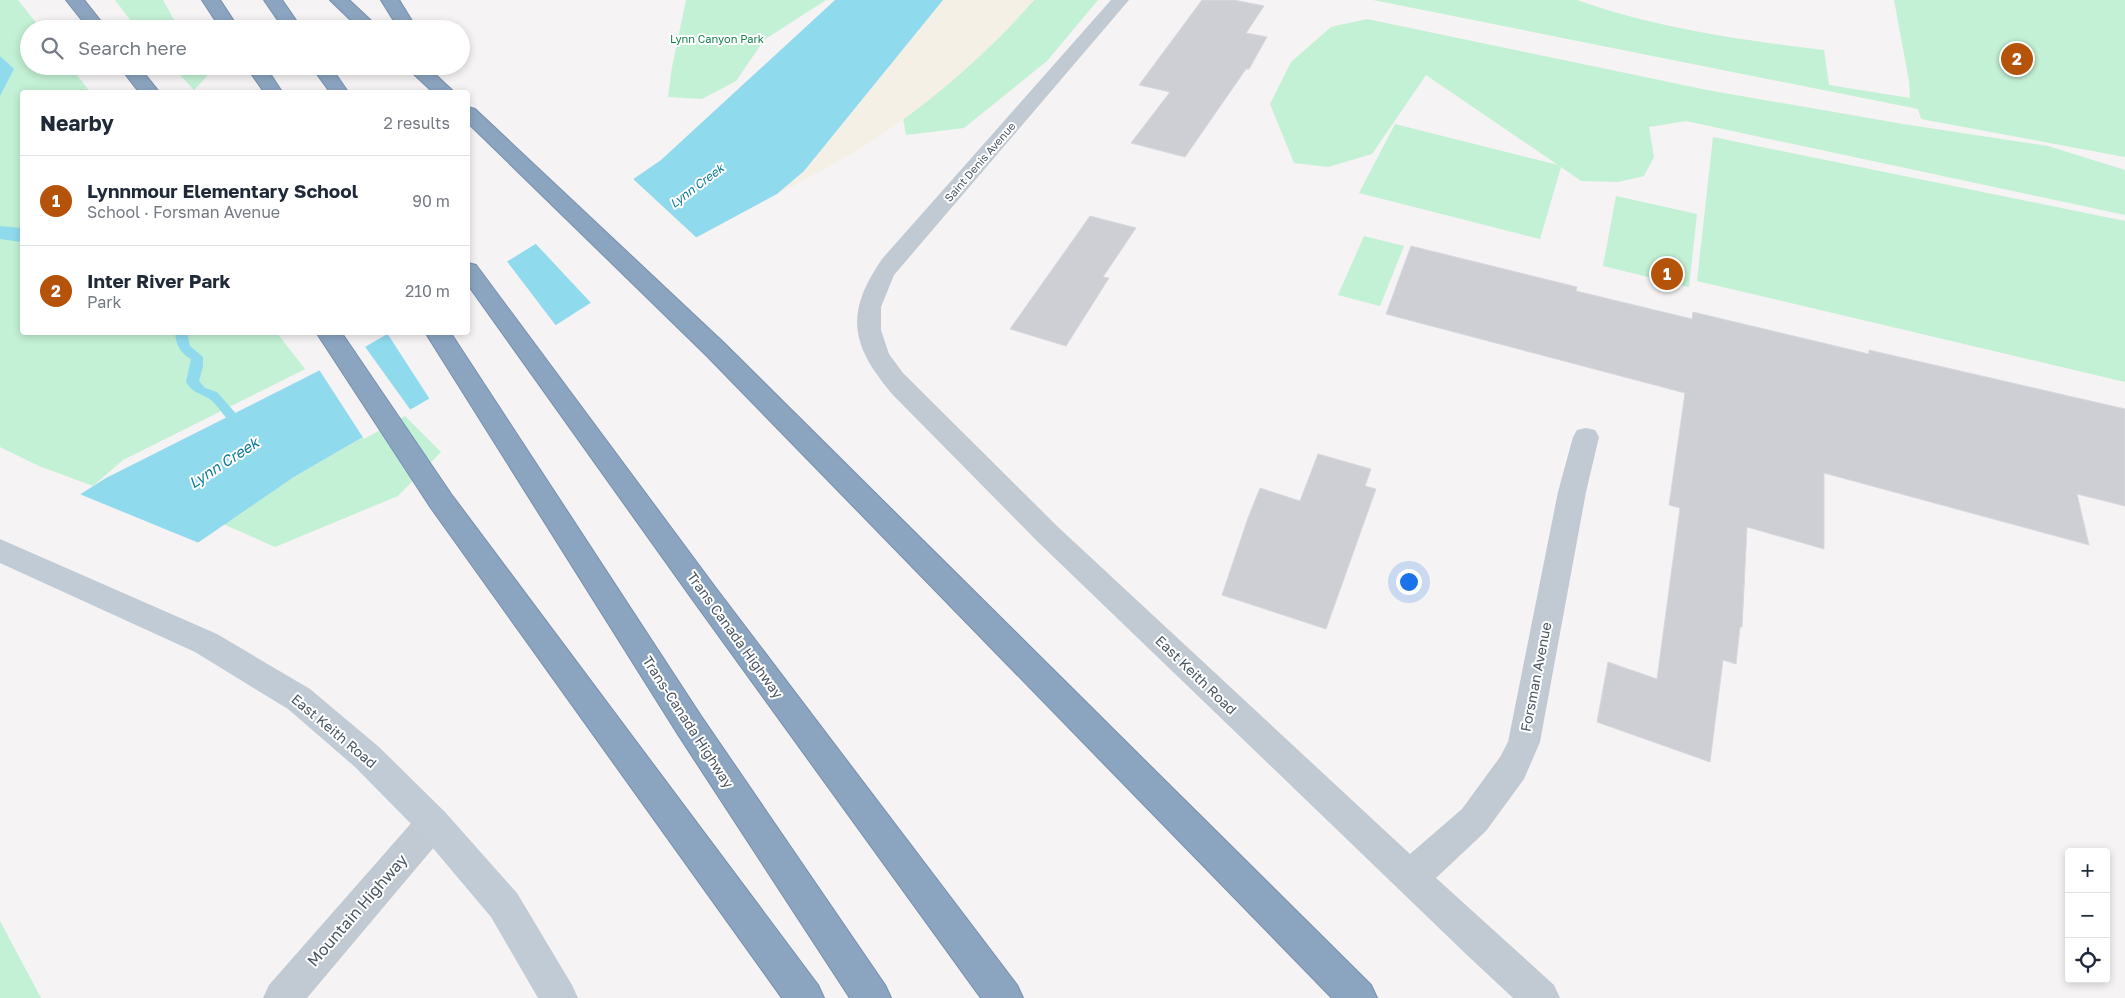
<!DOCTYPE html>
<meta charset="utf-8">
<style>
body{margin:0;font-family:"Golos Text",sans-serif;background:#f2f2f3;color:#1f2937}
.controls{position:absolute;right:15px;bottom:15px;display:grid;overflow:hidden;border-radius:5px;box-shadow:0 2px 8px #0003}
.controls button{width:45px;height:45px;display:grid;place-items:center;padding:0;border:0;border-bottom:1px solid #e0e1e3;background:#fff;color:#1f2937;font:25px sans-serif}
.you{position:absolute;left:1408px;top:581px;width:18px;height:18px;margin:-12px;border:4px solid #fff;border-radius:50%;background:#1a73e8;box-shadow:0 0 0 8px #1a73e833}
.badge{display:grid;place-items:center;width:32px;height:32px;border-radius:50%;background:#b45309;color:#fff;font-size:16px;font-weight:700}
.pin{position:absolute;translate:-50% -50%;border:2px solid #fff;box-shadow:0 1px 5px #0006}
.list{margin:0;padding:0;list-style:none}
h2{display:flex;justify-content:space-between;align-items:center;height:65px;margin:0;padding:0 20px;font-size:21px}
h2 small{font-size:16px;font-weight:400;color:#747a83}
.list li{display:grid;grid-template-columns:32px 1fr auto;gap:15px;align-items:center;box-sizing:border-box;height:90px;padding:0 20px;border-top:1px solid #e0e1e3}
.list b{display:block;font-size:19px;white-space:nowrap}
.list p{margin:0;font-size:16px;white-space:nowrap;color:#747a83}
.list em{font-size:16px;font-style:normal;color:#747a83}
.icon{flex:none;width:28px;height:28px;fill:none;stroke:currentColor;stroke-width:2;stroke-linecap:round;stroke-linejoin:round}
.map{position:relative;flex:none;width:2125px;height:998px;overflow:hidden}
.search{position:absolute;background:#fff;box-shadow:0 2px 8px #0003;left:20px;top:20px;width:450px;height:55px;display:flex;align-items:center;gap:12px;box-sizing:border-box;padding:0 18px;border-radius:28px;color:#747a83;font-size:19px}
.panel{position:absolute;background:#fff;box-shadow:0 2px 8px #0003;left:20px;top:90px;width:450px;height:245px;border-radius:5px}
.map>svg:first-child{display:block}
.green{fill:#c3f1d5}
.sand{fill:#f5f0e5}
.water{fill:#90daee}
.pier{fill:#f5f3f3}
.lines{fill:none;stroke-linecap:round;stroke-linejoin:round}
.stream{fill:#90daee;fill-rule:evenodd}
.building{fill:#cdcfd5;stroke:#d7d9de}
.motorway-casing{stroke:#7690ad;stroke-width:2}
.minor{fill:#c1cad2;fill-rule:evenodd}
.tertiary{fill:#c1cad2;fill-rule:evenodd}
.secondary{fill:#c1cbd6;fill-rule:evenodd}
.motorway{fill:#8ba5c1;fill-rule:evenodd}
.labels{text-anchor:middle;stroke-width:4;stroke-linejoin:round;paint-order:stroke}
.far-park-label{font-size:11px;fill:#17864f;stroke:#fff}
.far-street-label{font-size:11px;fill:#4a5661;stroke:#fff}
.far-water-label{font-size:12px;font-style:italic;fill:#0c7c9b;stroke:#fff}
.street-label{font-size:14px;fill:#4a5661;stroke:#fff}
.water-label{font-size:15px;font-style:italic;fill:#0c7c9b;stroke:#fff}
.near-street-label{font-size:16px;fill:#4a5661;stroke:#fff}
</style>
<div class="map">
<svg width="2125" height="998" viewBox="0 0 2125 998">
<rect width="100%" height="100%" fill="#f5f3f3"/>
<g class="green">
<polygon points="0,0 18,0 41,29 29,29 29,66 70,66 90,92 22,92 22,332 277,333 305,369 123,460 93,486 39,466 0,447"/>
<polygon points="115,0 163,0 179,29 137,29"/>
<polygon points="686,0 826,0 764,40 736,81 702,99 668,97 672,67"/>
<polygon points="1034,0 1098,0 1047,61 964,128 906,135 903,118 965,69"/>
<path d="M 1373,0 L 1577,0 C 1656,28 1741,40 1824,50 L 1829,85 L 1910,98 L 1909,81 L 1894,0 L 2125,0 L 2125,157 L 1921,119 L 1918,109 Z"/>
<polygon points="1367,19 1707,90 1903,124 2048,146 2125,170 2125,215 1686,121 1649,127 1654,157 1644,176 1618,182 1581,181 1561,167 1540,239 1359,193 1395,124 1558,165 1426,75 1372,154 1328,167 1294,163 1270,104 1291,62 1331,27"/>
<polygon points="172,66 201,66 207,76 194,90"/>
<polygon points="1713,137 2125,221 2125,382 1697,281"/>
<polygon points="1616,196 1697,214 1689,287 1603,266"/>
<polygon points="1364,236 1404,246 1380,306 1338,295"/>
<polygon points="403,414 441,452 398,496 275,547 223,524 294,477"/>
<polygon points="0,921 41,998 0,998"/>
</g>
<path class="sand" d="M 943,0 L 1034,0 C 985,57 912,119 847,156 C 824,170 800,182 777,194 L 804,171 Z"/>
<g class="water">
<polygon points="835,0 943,0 804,171 777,194 673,250 556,325 294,477 0,678 0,545 106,478 358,351 389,333 468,332 468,286 574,220 661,160"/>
<polygon points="0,56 14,69 0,96"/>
<polygon points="0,226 22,228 22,242 0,239"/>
</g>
<g class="pier">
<polygon points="631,177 698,239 674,252 592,304 534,242"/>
<polygon points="506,260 557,327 431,401 387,333 468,332 468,283"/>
<polygon points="363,344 412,412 364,439 318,368"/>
<polygon points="77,493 199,543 0,680 0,542"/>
</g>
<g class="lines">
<path class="stream" d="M 175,332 L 187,332 L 190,346 L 203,357 L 203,366 L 199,381 L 205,388 L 217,392 L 246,425 L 248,428 L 246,431 L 236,431 C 229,423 217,403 208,398 C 198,392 193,393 186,382 L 191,359 C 180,353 176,345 175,332 Z"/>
</g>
<g class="building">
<polygon points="1202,0 1234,0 1264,6 1246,33 1267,37 1249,69 1246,69 1185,157 1131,143 1170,92 1139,85"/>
<polygon points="1090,216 1136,228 1103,277 1109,278 1066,346 1010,329"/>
<polygon points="1411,246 1577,287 1576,291 1692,319 1693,312 1869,354 1869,350 2125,409 2125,506 2077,494 2089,545 1824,473 1824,549 1747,527 1742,627 1740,627 1736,664 1723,660 1710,762 1597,722 1608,662 1657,679 1680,508 1669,505 1685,393 1386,314"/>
<polygon points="1318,454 1371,469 1365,486 1376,489 1326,629 1222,595 1248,518 1260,488 1300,501"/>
</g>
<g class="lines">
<g class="motorway-casing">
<g id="motorway">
<polygon points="66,0 84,0 107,29 89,29"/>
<polygon points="202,0 220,0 239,29 221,29"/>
<polygon points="264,0 282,0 302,29 284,29"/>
<polygon points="330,0 349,0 380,29 360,29"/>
<polygon points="381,0 399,0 417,29 399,29"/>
<polygon points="119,66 138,66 159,92 139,92"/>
<polygon points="246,66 265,66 282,92 264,92"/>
<polygon points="311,66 330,66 348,92 330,92"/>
<polygon points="405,66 426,66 454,92 433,92"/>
<polygon points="468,107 475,109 725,344 1371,985 1377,998 1332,998 707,356 468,123"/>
<polygon points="468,263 476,265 715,587 1017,985 1023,998 981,998 695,603 468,285"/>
<polygon points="316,332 341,332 451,494 818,985 824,998 782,998 431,508"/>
<polygon points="425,332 450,332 701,716 885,985 891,998 850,998 679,736"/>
</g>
</g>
<path class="minor" d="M 1111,0 L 1129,0 L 894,275 L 881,307 L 881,330 L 889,354 L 903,373 L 1058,527 L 1410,854 L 1462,809 L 1500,757 L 1508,742 L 1558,492 L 1573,437 L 1577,430 L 1586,428 L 1595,430 L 1599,437 L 1586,492 L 1540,742 L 1524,779 L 1486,831 L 1436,878 L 1554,985 L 1560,998 L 1513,998 L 1468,956 L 1038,542 L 892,394 C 850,344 845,313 882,259 Z"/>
<polygon class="tertiary" points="433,807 445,812 450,823 445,834 307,998 263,998 269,985 421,812"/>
<polygon class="secondary" points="0,539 217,634 310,689 379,747 445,812 517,893 572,985 578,998 538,998 491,917 421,834 355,767 288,709 195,652 0,563"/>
<use href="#motorway" class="motorway"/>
</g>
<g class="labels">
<g class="far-park-label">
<text x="717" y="43">Lynn Canyon Park</text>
</g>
<g class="far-street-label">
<text transform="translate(980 162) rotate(-49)" y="4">Saint Denis Avenue</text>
</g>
<g class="far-water-label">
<text transform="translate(697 186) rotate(-37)" y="4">Lynn Creek</text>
</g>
<g class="street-label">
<text transform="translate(735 635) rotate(54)" y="5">Trans Canada Highway</text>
<text transform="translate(1196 675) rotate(44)" y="5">East Keith Road</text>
<text transform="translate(1536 677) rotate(-79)" y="5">Forsman Avenue</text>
<text transform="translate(688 722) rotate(57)" y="5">Trans-Canada Highway</text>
<text transform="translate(334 731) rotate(40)" y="5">East Keith Road</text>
</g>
<g class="water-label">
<text transform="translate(224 463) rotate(-33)" y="5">Lynn Creek</text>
</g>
<g class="near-street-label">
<text transform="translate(357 910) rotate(-49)" y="6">Mountain Highway</text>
</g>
</g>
</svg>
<div class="controls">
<button>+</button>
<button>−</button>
<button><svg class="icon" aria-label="locate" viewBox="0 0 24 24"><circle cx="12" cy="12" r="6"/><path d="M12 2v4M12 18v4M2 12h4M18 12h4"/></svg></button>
</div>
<div class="you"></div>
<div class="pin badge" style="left:1667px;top:274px">1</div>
<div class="pin badge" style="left:2017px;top:59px">2</div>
<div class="search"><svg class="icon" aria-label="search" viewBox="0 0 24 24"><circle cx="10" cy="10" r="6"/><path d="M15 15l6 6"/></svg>Search here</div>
<section class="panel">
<h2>Nearby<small>2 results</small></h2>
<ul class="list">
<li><span class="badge">1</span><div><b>Lynnmour Elementary School</b><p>School · Forsman Avenue</p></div><em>90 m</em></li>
<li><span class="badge">2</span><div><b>Inter River Park</b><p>Park</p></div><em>210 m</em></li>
</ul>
</section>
</div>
